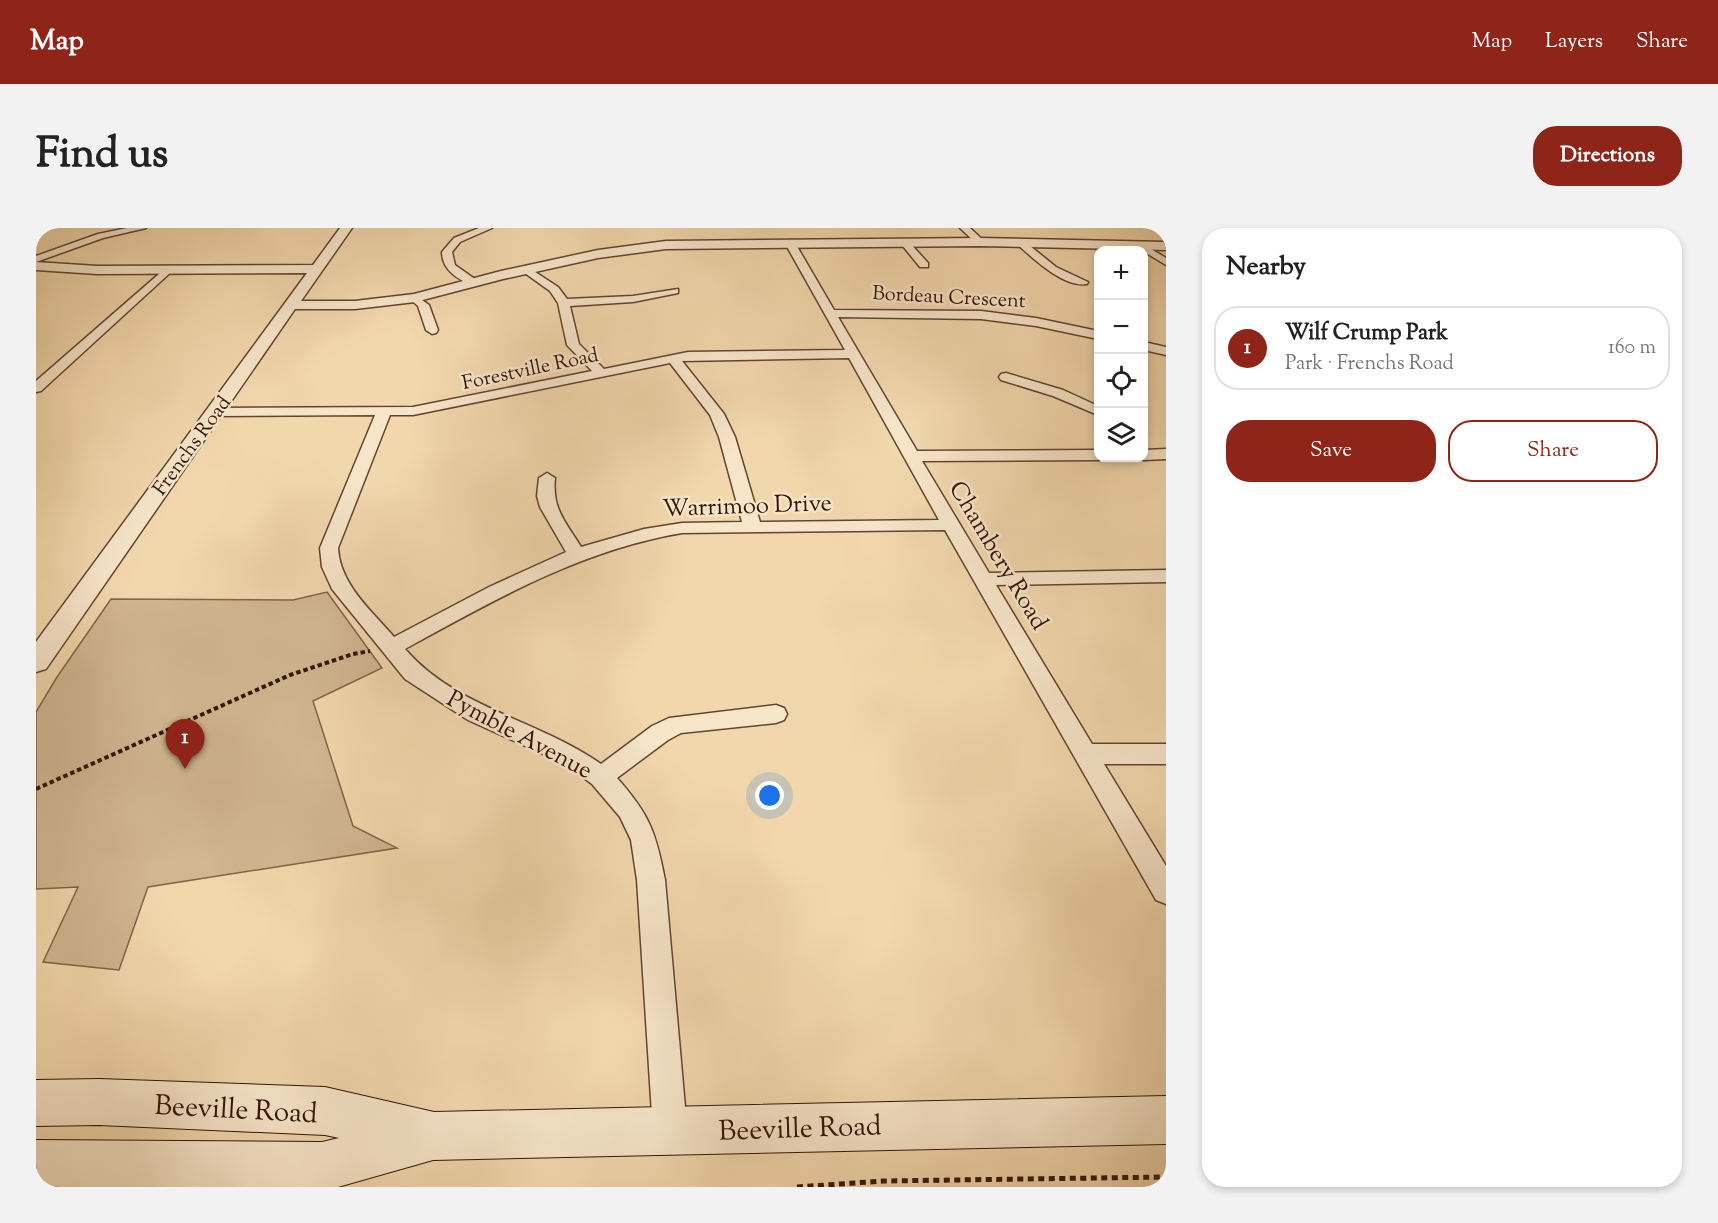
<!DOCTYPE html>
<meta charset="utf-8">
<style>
body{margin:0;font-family:"Sorts Mill Goudy",serif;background:#f2f2f2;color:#222}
.controls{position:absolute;right:18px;top:18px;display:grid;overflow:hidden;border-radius:12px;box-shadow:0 3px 9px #0003}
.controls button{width:54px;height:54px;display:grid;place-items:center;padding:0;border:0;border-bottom:2px solid #e0e0e0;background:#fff;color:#222;font:30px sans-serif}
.you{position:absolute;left:734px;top:568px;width:21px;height:21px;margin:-15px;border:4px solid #fff;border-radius:50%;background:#1a73e8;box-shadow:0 0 0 9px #1a73e833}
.badge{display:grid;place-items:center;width:39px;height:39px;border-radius:50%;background:#8f2418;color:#fff;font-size:20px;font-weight:700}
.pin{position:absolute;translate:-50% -50px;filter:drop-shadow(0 2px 3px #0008)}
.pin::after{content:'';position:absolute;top:32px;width:21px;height:18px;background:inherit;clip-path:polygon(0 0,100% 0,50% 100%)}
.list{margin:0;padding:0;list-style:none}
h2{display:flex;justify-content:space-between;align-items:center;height:78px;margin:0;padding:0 24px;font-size:26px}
h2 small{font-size:20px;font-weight:400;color:#767676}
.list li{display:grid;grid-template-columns:39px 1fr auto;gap:18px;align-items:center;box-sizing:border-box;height:84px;margin:0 12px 12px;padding:0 12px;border:2px solid #e0e0e0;border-radius:24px}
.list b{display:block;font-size:22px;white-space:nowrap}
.list p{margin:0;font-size:20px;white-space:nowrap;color:#767676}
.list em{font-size:20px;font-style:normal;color:#767676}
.actions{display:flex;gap:12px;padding:18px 24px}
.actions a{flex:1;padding:14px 0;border:2px solid #8f2418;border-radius:24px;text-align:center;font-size:21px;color:#8f2418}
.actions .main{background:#8f2418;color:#fff}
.icon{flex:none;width:33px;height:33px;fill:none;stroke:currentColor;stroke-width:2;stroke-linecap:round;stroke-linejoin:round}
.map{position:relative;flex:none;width:1130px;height:959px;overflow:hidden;border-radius:24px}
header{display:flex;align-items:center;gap:36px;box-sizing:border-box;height:84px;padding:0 30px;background:#8f2418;color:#fff}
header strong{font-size:28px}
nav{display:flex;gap:33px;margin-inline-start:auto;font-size:21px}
.intro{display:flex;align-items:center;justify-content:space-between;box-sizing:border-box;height:144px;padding:0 36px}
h1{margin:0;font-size:42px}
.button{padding:15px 27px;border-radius:24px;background:#8f2418;color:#fff;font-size:21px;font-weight:700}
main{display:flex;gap:36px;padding:0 36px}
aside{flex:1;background:#fff;border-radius:24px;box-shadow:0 3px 9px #0003}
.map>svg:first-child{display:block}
.green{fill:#d1b690;stroke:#81654b;stroke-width:1.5}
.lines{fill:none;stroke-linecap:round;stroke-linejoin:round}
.minor-casing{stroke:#614530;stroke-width:3}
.tertiary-casing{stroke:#614530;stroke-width:3}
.secondary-casing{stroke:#311406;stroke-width:2}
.path-far1{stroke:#311406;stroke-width:4;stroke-dasharray:4.5 3;stroke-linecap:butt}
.path{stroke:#311406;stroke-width:5;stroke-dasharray:6 4.5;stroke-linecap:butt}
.minor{fill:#f7e5c9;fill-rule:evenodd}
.tertiary{fill:#f7e5c9;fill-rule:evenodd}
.secondary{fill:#f7e5c9;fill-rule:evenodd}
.labels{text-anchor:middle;stroke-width:5;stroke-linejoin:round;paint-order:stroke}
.far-street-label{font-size:20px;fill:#311406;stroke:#f7e5c9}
.street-label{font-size:24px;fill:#311406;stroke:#f7e5c9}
.near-street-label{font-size:28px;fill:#311406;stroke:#f7e5c9}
</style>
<header>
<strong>Map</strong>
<nav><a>Map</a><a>Layers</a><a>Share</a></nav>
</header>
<div class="intro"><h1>Find us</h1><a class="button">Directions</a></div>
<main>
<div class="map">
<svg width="1130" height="959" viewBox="0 0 1130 959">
<rect width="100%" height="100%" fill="#f2d7ac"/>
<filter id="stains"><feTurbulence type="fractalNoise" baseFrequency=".00333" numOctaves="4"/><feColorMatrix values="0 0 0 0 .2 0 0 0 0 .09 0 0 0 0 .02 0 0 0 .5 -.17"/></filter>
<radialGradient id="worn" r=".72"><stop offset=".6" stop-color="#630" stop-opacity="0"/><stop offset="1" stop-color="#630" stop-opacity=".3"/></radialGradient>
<polygon class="green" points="291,364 346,440 277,473 317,598 361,620 112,659 83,742 7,734 42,659 0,661 0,484 21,449 75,371 257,372"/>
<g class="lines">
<g class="minor-casing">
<g id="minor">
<polygon points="91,0 110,0 67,10 0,34 0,28 62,6"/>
<path d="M 443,0 L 456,0 L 424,14 L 416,24 L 419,37 L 443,54 L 438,57 C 423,53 406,42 406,24 L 418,10 Z"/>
<polygon points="924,0 934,0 949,14 941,16"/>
<path d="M 754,12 L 759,15 L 798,82 L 945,83 L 1000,90 L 1062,103 L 1062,111 L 1000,98 L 945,91 L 802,89 L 881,223 L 1062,222 L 1062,230 L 1068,230 L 1062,232 L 886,233 L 953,345 L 1130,342 L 1130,354 L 960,357 L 1056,516 L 1130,516 L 1130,536 L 1068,536 L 1130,638 L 1130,676 L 1120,672 L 909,302 L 646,305 C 545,322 458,372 369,421 C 421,481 503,492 565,536 L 616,498 L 633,490 L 740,477 L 748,480 L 751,486 L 748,492 L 740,495 L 645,505 L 632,512 L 581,550 C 614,587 620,605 629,652 L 651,902 L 646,914 L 634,919 L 622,914 L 617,902 L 601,652 L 595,612 L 584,589 L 556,556 L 529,536 L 432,492 L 369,451 L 296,361 L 286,339 L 284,320 L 339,187 L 178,188 L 171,184 L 178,180 L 377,179 L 556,143 L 531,117 L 522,75 L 514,63 L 486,43 L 485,41 L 490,38 L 522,59 L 531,71 L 597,68 L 642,61 L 642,65 L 597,74 L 534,78 L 543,116 L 568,141 L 652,124 L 809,122 L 749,15 ZM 813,130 L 903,292 L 724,294 L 699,209 L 688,186 L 646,133 ZM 634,135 L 674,187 L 683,209 L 706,294 L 646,295 L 608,301 L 545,319 C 529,293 516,281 519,250 L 511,245 L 503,250 L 501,268 L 504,279 L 530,324 L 453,359 L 358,409 C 336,383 304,357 302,320 L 354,187 L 377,187 Z"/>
<polygon points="866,13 872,13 892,35 892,39 884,39 866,17"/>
<path d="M 982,13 L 988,13 L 1020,39 L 1052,54 L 1051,56 C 1028,60 998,31 982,17 Z"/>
<polygon points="1105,15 1130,30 1130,37 1102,20 1100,18"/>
<polygon points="131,39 135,40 135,44 5,163 0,164 0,153"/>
<polygon points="379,67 393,77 402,102 400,105 396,106 390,102 382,78 373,70"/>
<polygon points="1108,114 1130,119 1130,127 1108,122"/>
<polygon points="970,145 1027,162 1062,178 1062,187 1017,168 965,152 963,149 965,146"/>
<polygon points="1130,221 1130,231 1108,232 1102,230 1108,230 1108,222"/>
</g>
</g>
<g class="tertiary-casing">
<polygon id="tertiary" points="304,0 316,0 265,73 319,73 378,66 465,43 562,22 630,13 944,10 1130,14 1130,22 944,18 630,21 562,30 467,51 379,74 319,81 259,81 10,441 0,444 0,414 271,45 61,46 0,42 0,34 61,38 277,37"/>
</g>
<g class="secondary-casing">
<polygon id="secondary" points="63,851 289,859 398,884 1130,868 1130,916 397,932 302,959 0,959 0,912 286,914 303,910 289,907 63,897 0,898 0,852"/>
</g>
<polyline class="path-far1" points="0,561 254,447 317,426 334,423"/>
<polyline class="path" points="761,959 847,953 1130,949"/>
<use href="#minor" class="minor"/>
<use href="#tertiary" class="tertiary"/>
<use href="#secondary" class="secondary"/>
</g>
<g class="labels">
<g class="far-street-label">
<text transform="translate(913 68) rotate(3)" y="7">Bordeau Crescent</text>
<text transform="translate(494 140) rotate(-12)" y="7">Forestville Road</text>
<text transform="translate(155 217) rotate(-54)" y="7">Frenchs Road</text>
</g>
<g class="street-label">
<text transform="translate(711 277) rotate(-2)" y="8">Warrimoo Drive</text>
<text transform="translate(963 327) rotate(59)" y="8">Chambery Road</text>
<text transform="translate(484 506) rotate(28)" y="8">Pymble Avenue</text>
</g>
<g class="near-street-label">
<text transform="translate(200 880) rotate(3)" y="10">Beeville Road</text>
<text transform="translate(764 899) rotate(-2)" y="10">Beeville Road</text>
</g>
</g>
<rect width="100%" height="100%" filter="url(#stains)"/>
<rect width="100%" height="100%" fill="url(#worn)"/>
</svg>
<div class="controls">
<button>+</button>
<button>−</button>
<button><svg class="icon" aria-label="locate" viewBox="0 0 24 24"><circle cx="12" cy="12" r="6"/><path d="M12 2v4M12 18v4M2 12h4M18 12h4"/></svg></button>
<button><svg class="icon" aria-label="layers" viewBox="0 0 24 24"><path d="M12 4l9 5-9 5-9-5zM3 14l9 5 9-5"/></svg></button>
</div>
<div class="you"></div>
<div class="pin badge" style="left:149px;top:541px">1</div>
</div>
<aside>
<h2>Nearby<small></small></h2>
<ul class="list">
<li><span class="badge">1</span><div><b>Wilf Crump Park</b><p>Park · Frenchs Road</p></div><em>160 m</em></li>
</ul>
<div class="actions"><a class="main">Save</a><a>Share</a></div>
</aside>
</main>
